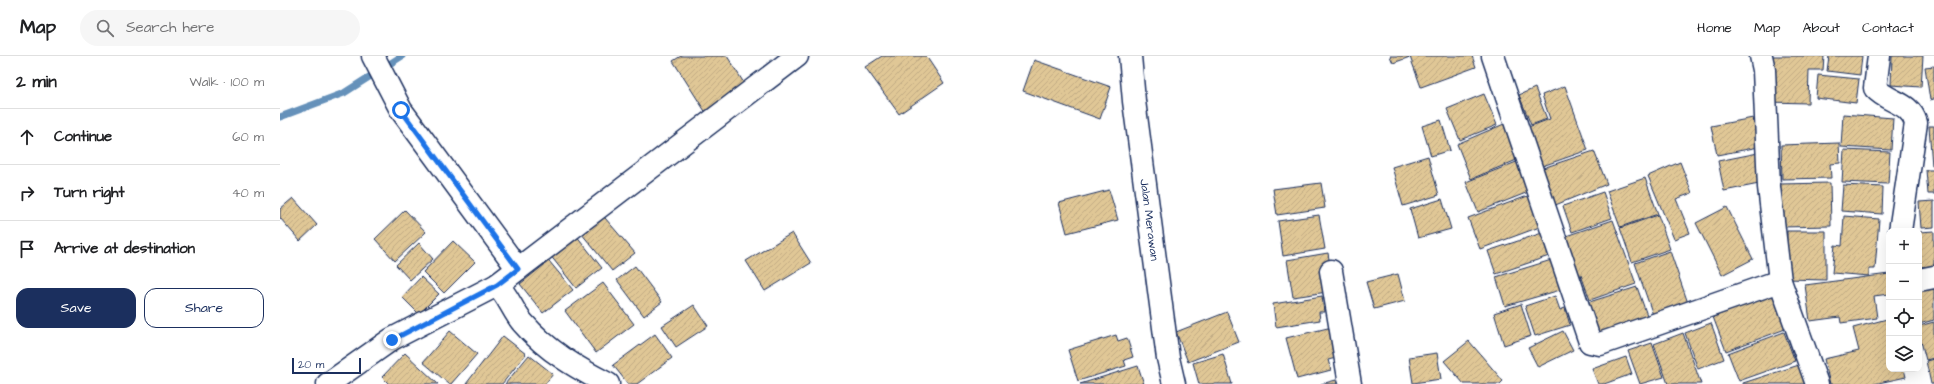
<!DOCTYPE html>
<meta charset="utf-8">
<style>
body{margin:0;font-family:"Architects Daughter",sans-serif;background:#f6f6f6;color:#202124}
.controls{position:absolute;right:12px;bottom:12px;display:grid;overflow:hidden;border-radius:8px;box-shadow:0 4px 16px #0002}
.controls button{width:36px;height:36px;display:grid;place-items:center;padding:0;border:0;border-bottom:1px solid #e0e0e0;background:#fff;color:#202124;font:20px sans-serif}
.scale{position:absolute;left:12px;bottom:10px;width:69px;box-sizing:border-box;padding-left:4px;border:2px solid #1b2f5e;border-top:0;font-size:11px;line-height:14px;white-space:nowrap;color:#1b2f5e;-webkit-text-stroke:3px #fff;paint-order:stroke}
.stop{position:absolute;width:12px;height:12px;margin:-9px;border:3px solid #1a73e8;border-radius:50%;background:#fff}
.stop.end{background:#1a73e8;border-color:#fff;box-shadow:0 1px 4px #0008}
.list{margin:0;padding:0;list-style:none}
h2{display:flex;justify-content:space-between;align-items:center;height:52px;margin:0;padding:0 16px;font-size:17px}
h2 small{font-size:13px;font-weight:400;color:#757577}
.list li{display:grid;grid-template-columns:26px 1fr auto;gap:12px;align-items:center;box-sizing:border-box;height:56px;padding:0 16px;border-top:1px solid #e0e0e0}
.list b{display:block;font-size:15px;white-space:nowrap}
.list em{font-size:13px;font-style:normal;color:#757577}
.actions{display:flex;gap:8px;padding:12px 16px}
.actions a{flex:1;padding:9px 0;border:1px solid #1b2f5e;border-radius:12px;text-align:center;font-size:14px;color:#1b2f5e}
.actions .main{background:#1b2f5e;color:#fff}
.icon{flex:none;width:22px;height:22px;fill:none;stroke:currentColor;stroke-width:2;stroke-linecap:round;stroke-linejoin:round}
.map{position:relative;flex:none;width:1654px;height:328px;overflow:hidden}
header{display:flex;align-items:center;gap:24px;box-sizing:border-box;height:56px;padding:0 20px;background:#fff;border-bottom:1px solid #e0e0e0}
header strong{font-size:19px}
nav{display:flex;gap:22px;margin-inline-start:auto;font-size:14px}
.search{width:280px;height:36px;background:#f6f6f6;display:flex;align-items:center;gap:10px;box-sizing:border-box;padding:0 14px;border-radius:22px;color:#757577;font-size:15px}
main{display:flex}
aside{flex:1;background:#fff}
.map>svg:first-child{display:block}
.lines{fill:none;stroke-linecap:round;stroke-linejoin:round}
.stream{stroke:#6591ba;stroke-width:7}
.building{fill:url(#building-hatch);stroke:#1b2f5e}
.minor-casing{stroke:#1b2f5e;stroke-width:25}
.minor{stroke:#fff;stroke-width:22}
.route{stroke:#1a73e8;stroke-width:5}
.labels{text-anchor:middle;stroke-width:3.5;stroke-linejoin:round;paint-order:stroke}
.street-label{font-size:12px;fill:#1b2f5e;stroke:#fff}
</style>
<header>
<strong>Map</strong>
<div class="search"><svg class="icon" aria-label="search" viewBox="0 0 24 24"><circle cx="10" cy="10" r="6"/><path d="M15 15l6 6"/></svg>Search here</div>
<nav><a>Home</a><a>Map</a><a>About</a><a>Contact</a></nav>
</header>
<main>
<aside>
<h2>2 min<small>Walk · 100 m</small></h2>
<ul class="list">
<li><svg class="icon" aria-label="ahead" viewBox="0 0 24 24"><path d="M12 20V5M6 11l6-6 6 6"/></svg><div><b>Continue</b></div><em>60 m</em></li>
<li><svg class="icon" aria-label="right" viewBox="0 0 24 24"><path d="M7 20v-9h11M14 6l5 5-5 5"/></svg><div><b>Turn right</b></div><em>40 m</em></li>
<li><svg class="icon" aria-label="arrive" viewBox="0 0 24 24"><path d="M6 21V4h12l-3 4 3 4H6"/></svg><div><b>Arrive at destination</b></div></li>
</ul>
<div class="actions"><a class="main">Save</a><a>Share</a></div>
</aside>
<div class="map">
<svg width="1654" height="328" viewBox="0 0 1654 328">
<defs>
<pattern id="building-hatch" width="6" height="6" patternUnits="userSpaceOnUse"><rect width="6" height="6" fill="#e0c796"/><path d="M-1 1l2-2M0 6l6-6M5 7l2-2" fill="none" stroke="#c0ab84"/></pattern>
</defs>
<rect width="100%" height="100%" fill="#fff"/>
<filter id="ink" filterUnits="userSpaceOnUse"><feTurbulence type="fractalNoise" baseFrequency=".025" numOctaves="2"/><feDisplacementMap in="SourceGraphic" scale="8" xChannelSelector="R" yChannelSelector="G"/><feConvolveMatrix kernelMatrix="1 2 1 2 8 2 1 2 1" color-interpolation-filters="sRGB"/></filter>
<g filter="url(#ink)">
<g class="lines">
<polyline class="stream" points="0,61 64,37 122,0"/>
</g>
<g class="building">
<polygon points="401,0 447,0 469,35 428,60 393,5"/>
<polygon points="602,0 646,0 664,27 619,58 585,11"/>
<polygon points="1110,0 1192,0 1196,11 1141,31 1130,1 1113,7"/>
<polygon points="1489,0 1544,0 1543,14 1529,14 1528,47 1488,46"/>
<polygon points="1549,0 1582,0 1580,19 1547,15"/>
<polygon points="1612,0 1643,0 1641,31 1611,29"/>
<polygon points="754,4 831,31 820,63 743,35"/>
<polygon points="1654,10 1654,43 1650,44 1645,11"/>
<polygon points="1538,19 1579,23 1576,47 1536,42"/>
<polygon points="1285,30 1308,94 1254,113 1240,74 1270,63 1262,39"/>
<polygon points="1255,32 1267,63 1251,69 1239,39"/>
<polygon points="1204,38 1217,69 1180,84 1167,53"/>
<polygon points="1563,58 1613,62 1611,94 1561,91"/>
<polygon points="1473,62 1479,91 1437,99 1431,70"/>
<polygon points="1161,64 1170,94 1151,100 1142,70"/>
<polygon points="1224,68 1239,103 1191,123 1177,88"/>
<polygon points="1649,70 1654,70 1654,110 1652,110"/>
<polygon points="1559,87 1560,107 1550,108 1551,122 1502,123 1501,89"/>
<polygon points="1564,94 1610,96 1608,128 1562,126"/>
<polygon points="1314,95 1327,128 1268,152 1254,115"/>
<polygon points="1478,97 1484,127 1444,135 1438,105"/>
<polygon points="1148,100 1159,139 1123,150 1112,111"/>
<polygon points="1239,105 1251,135 1198,156 1186,126"/>
<polygon points="1400,106 1412,137 1396,143 1410,177 1394,183 1368,120"/>
<polygon points="1646,114 1654,114 1654,138 1648,138"/>
<polygon points="1365,122 1378,158 1340,171 1327,135"/>
<polygon points="1041,127 1045,152 997,159 993,133"/>
<polygon points="1550,127 1551,170 1501,171 1499,128"/>
<polygon points="1563,129 1603,131 1602,158 1561,155"/>
<polygon points="829,134 838,164 787,177 779,147"/>
<polygon points="1323,136 1332,162 1292,176 1283,150"/>
<polygon points="1253,138 1265,169 1200,193 1188,162"/>
<polygon points="13,142 37,169 20,185 0,162 0,153"/>
<polygon points="1162,143 1171,173 1138,182 1130,153"/>
<polygon points="1654,145 1654,171 1641,172 1639,146"/>
<polygon points="1447,151 1473,203 1442,219 1416,167"/>
<polygon points="125,154 146,176 115,205 95,183"/>
<polygon points="319,155 355,197 332,215 297,172"/>
<polygon points="1039,159 1045,193 1003,200 998,165"/>
<polygon points="1378,159 1390,193 1352,206 1340,172"/>
<polygon points="1564,160 1599,163 1595,213 1589,213 1589,220 1552,217 1555,189 1562,190"/>
<polygon points="1333,164 1356,228 1310,244 1301,219 1294,221 1280,182"/>
<polygon points="1268,175 1275,198 1216,218 1208,195"/>
<polygon points="1507,175 1546,175 1546,224 1506,223"/>
<polygon points="1654,175 1654,210 1639,211 1639,176"/>
<polygon points="512,177 531,207 485,235 466,205"/>
<polygon points="296,179 322,212 296,232 270,199"/>
<polygon points="173,185 195,206 164,237 143,216"/>
<polygon points="139,187 153,203 130,224 116,209"/>
<polygon points="1390,195 1409,250 1374,262 1355,207"/>
<polygon points="1048,197 1054,235 1013,241 1007,204"/>
<polygon points="1278,202 1287,232 1225,250 1216,221"/>
<polygon points="269,205 293,234 263,257 240,228"/>
<polygon points="355,210 382,246 364,260 337,224"/>
<polygon points="1118,218 1125,245 1094,253 1086,226"/>
<polygon points="1609,218 1609,238 1594,240 1597,262 1561,267 1560,261 1530,265 1525,229"/>
<polygon points="141,221 159,238 139,258 122,241"/>
<polygon points="323,227 354,268 316,297 285,255"/>
<polygon points="1357,231 1369,265 1315,282 1303,248"/>
<polygon points="1654,231 1654,264 1639,268 1639,235"/>
<polygon points="1495,238 1508,272 1446,295 1433,261"/>
<polygon points="1042,240 1044,256 1039,256 1040,264 996,271 993,248"/>
<polygon points="1275,240 1280,254 1285,252 1290,269 1255,280 1245,250"/>
<polygon points="1241,248 1251,280 1224,289 1214,257"/>
<polygon points="414,249 428,270 396,291 382,270"/>
<polygon points="947,256 959,286 908,306 896,276"/>
<polygon points="1607,263 1609,270 1609,313 1624,313 1626,321 1594,328 1550,328 1544,303 1579,295 1573,272"/>
<polygon points="1654,266 1654,302 1646,304 1639,278 1639,270"/>
<polygon points="1431,267 1444,303 1418,313 1405,277"/>
<polygon points="1052,271 1060,301 1048,304 1051,314 1017,323 1006,282"/>
<polygon points="170,275 197,298 171,328 169,328 143,306"/>
<polygon points="1283,275 1293,294 1258,311 1248,292"/>
<polygon points="1504,276 1515,305 1459,325 1448,297"/>
<polygon points="1403,277 1421,328 1388,328 1374,288"/>
<polygon points="375,278 392,302 357,328 348,328 333,309"/>
<polygon points="836,279 838,285 847,282 853,301 844,304 846,310 798,325 788,294"/>
<polygon points="223,280 246,298 222,328 186,328"/>
<polygon points="1189,285 1223,325 1220,328 1184,328 1164,305"/>
<polygon points="1372,287 1384,321 1360,328 1348,295"/>
<polygon points="125,297 158,328 109,328 102,321"/>
<polygon points="1157,297 1161,323 1133,327 1129,301"/>
<polygon points="943,298 952,328 919,328 913,307"/>
<polygon points="249,299 273,318 265,328 225,328"/>
<polygon points="1346,301 1352,318 1324,328 1318,328 1312,313"/>
<polygon points="1654,303 1654,328 1651,328 1646,305"/>
<polygon points="1519,309 1526,328 1463,328 1463,327"/>
<polygon points="858,310 864,328 800,328"/>
<polygon points="1056,324 1057,328 1041,328"/>
</g>
<g class="lines">
<g class="minor-casing">
<g id="minor">
<polyline points="93,0 121,54 238,213"/>
<path id="s1" d="M 850,0 L 854,45 L 888,302 L 894,328"/>
<polyline points="1213,0 1310,286 1320,288 1500,225"/>
<polyline points="1481,0 1484,14 1489,131 1500,225 1537,328"/>
<path d="M 1599,0 L 1595,32 C 1608,47 1630,45 1636,67 L 1620,175"/>
<polyline points="1051,215 1070,328"/>
<polyline points="1639,224 1654,221"/>
<path d="M 217,229 C 228,239 233,256 243,267 C 267,295 297,312 328,328"/>
<polyline points="48,328 112,283 217,229 517,0"/>
</g>
</g>
<use href="#minor" class="minor"/>
</g>
</g>
<g class="lines" filter="url(#ink)">
<polyline class="route" points="112,284 217,229 238,213 121,54"/>
</g>
<g class="labels">
<g class="street-label">
<text dy="4" stroke="none"><textPath href="#s1" startOffset="165">Jalan Merawan</textPath></text>
</g>
</g>
</svg>
<div class="controls">
<button>+</button>
<button>−</button>
<button><svg class="icon" aria-label="locate" viewBox="0 0 24 24"><circle cx="12" cy="12" r="6"/><path d="M12 2v4M12 18v4M2 12h4M18 12h4"/></svg></button>
<button><svg class="icon" aria-label="layers" viewBox="0 0 24 24"><path d="M12 4l9 5-9 5-9-5zM3 14l9 5 9-5"/></svg></button>
</div>
<div class="scale">20 m</div>
<div class="stop" style="left:121px;top:54px"></div>
<div class="stop end" style="left:112px;top:284px"></div>
</div>
</main>
